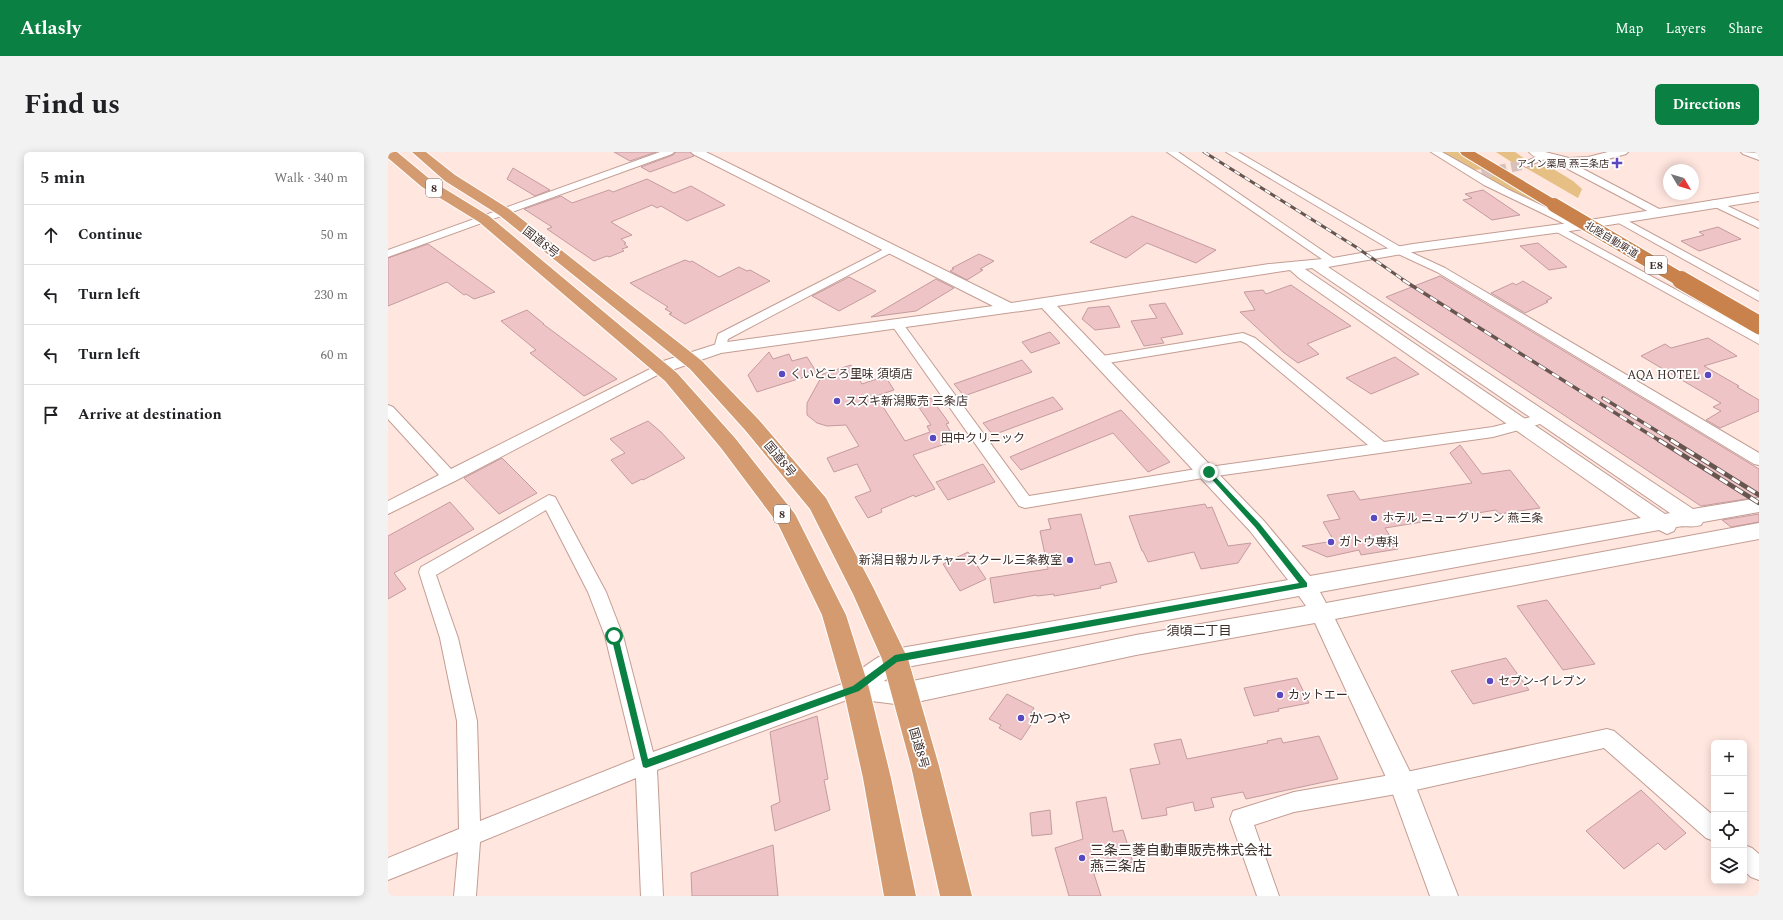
<!DOCTYPE html>
<meta charset="utf-8">
<style>
body{margin:0;font-family:Spectral,"Noto Sans JP",serif;background:#f2f2f2;color:#202124}
.controls{position:absolute;right:12px;bottom:12px;display:grid;overflow:hidden;border-radius:6px;box-shadow:0 2px 10px #0003}
.controls button{width:36px;height:36px;display:grid;place-items:center;padding:0;border:0;border-bottom:1px solid #e0e0e0;background:#fff;color:#202124;font:20px sans-serif}
.compass{position:absolute;left:1275px;top:12px;width:36px;height:36px;border-radius:50%;background:#fff;box-shadow:0 2px 10px #0003;rotate:128deg}
.stop{position:absolute;width:12px;height:12px;margin:-9px;border:3px solid #0b8043;border-radius:50%;background:#fff}
.stop.end{background:#0b8043;border-color:#fff;box-shadow:0 1px 4px #0008}
.list{margin:0;padding:0;list-style:none}
h2{display:flex;justify-content:space-between;align-items:center;height:52px;margin:0;padding:0 16px;font-size:17px}
h2 small{font-size:13px;font-weight:400;color:#757577}
.list li{display:grid;grid-template-columns:26px 1fr auto;gap:12px;align-items:center;box-sizing:border-box;height:60px;padding:0 16px;border-top:1px solid #e0e0e0}
.list b{display:block;font-size:15px;white-space:nowrap}
.list em{font-size:13px;font-style:normal;color:#757577}
.icon{flex:none;width:22px;height:22px;fill:none;stroke:currentColor;stroke-width:2;stroke-linecap:round;stroke-linejoin:round}
.map{position:relative;flex:none;width:1371px;height:744px;overflow:hidden;border-radius:6px}
header{display:flex;align-items:center;gap:24px;box-sizing:border-box;height:56px;padding:0 20px;background:#0b8043;color:#fff}
header strong{font-size:19px}
nav{display:flex;gap:22px;margin-inline-start:auto;font-size:14px}
.intro{display:flex;align-items:center;justify-content:space-between;box-sizing:border-box;height:96px;padding:0 24px}
h1{margin:0;font-size:28px}
.button{padding:10px 18px;border-radius:6px;background:#0b8043;color:#fff;font-size:14px;font-weight:700}
main{display:flex;gap:24px;padding:0 24px}
aside{flex:1;background:#fff;border-radius:6px;box-shadow:0 2px 10px #0003}
.map>svg:first-child{display:block}
.green{fill:#e5bf83}
.building{fill:#eec4c7;stroke:#c49b9f}
.lines{fill:none;stroke-linecap:round;stroke-linejoin:round}
.minor-tunnel{stroke:#d8c1bb;stroke-width:10;stroke-dasharray:10 5;stroke-linecap:butt}
.minor-casing{stroke:#c39d93;stroke-width:2}
.tertiary-casing{stroke:#c39d93;stroke-width:2}
.trunk-casing{stroke:#fff;stroke-width:2}
.motorway-casing{stroke:#fff;stroke-width:2}
.minor{fill:#fff;fill-rule:evenodd}
.tertiary{fill:#fff;fill-rule:evenodd}
.trunk{fill:#d49b70;fill-rule:evenodd}
.motorway{fill:#c9824c;fill-rule:evenodd}
.rail-far2-casing{stroke:#675550;stroke-width:3}
.rail-far1-casing{stroke:#675550;stroke-width:3.5}
.rail-casing{stroke:#675550;stroke-width:4.5}
.rail-far2{stroke:#fff;stroke-width:2;stroke-dasharray:6;stroke-linecap:butt}
.rail-far1{stroke:#fff;stroke-width:2.5;stroke-dasharray:8;stroke-linecap:butt}
.rail{stroke:#fff;stroke-width:3;stroke-dasharray:9;stroke-linecap:butt}
.motorway-bridge-far1-casing{stroke:#fff;stroke-width:16;stroke-linecap:butt}
.motorway-bridge-casing{stroke:#fff;stroke-width:20;stroke-linecap:butt}
.motorway-bridge-far1{stroke:#c9824c;stroke-width:14}
.motorway-bridge{stroke:#c9824c;stroke-width:18}
.route{fill:#0b8043}
.poi-dot{fill:#5b48c1;stroke:#fff;stroke-width:1.5}
.labels{text-anchor:middle;stroke-width:3.5;stroke-linejoin:round;paint-order:stroke}
.far-poi-label{font-size:10px;fill:#3e2e2a;stroke:#fff;text-anchor:end}
.far-street-label{font-size:10px;fill:#3e2e2a;stroke:#fff}
.shield{fill:#fff;stroke:#786d6a;stroke-width:1}
.shield-label{font-size:11px;font-weight:bold;fill:#3e2e2a}
.street-label{font-size:12px;fill:#3e2e2a;stroke:#fff}
.poi-label{font-size:12px;fill:#3e2e2a;stroke:#fff;text-anchor:start}
.neighbourhood-label{font-size:13px;fill:#3e2e2a;stroke:#fff}
.near-poi-label{font-size:14px;fill:#3e2e2a;stroke:#fff;text-anchor:start}
</style>
<header>
<strong>Atlasly</strong>
<nav><a>Map</a><a>Layers</a><a>Share</a></nav>
</header>
<div class="intro"><h1>Find us</h1><a class="button">Directions</a></div>
<main>
<aside>
<h2>5 min<small>Walk · 340 m</small></h2>
<ul class="list">
<li><svg class="icon" aria-label="ahead" viewBox="0 0 24 24"><path d="M12 20V5M6 11l6-6 6 6"/></svg><div><b>Continue</b></div><em>50 m</em></li>
<li><svg class="icon" aria-label="left" viewBox="0 0 24 24"><path d="M17 20v-9H6M10 6l-5 5 5 5"/></svg><div><b>Turn left</b></div><em>230 m</em></li>
<li><svg class="icon" aria-label="left" viewBox="0 0 24 24"><path d="M17 20v-9H6M10 6l-5 5 5 5"/></svg><div><b>Turn left</b></div><em>60 m</em></li>
<li><svg class="icon" aria-label="arrive" viewBox="0 0 24 24"><path d="M6 21V4h12l-3 4 3 4H6"/></svg><div><b>Arrive at destination</b></div></li>
</ul>
</aside>
<div class="map">
<svg width="1371" height="744" viewBox="0 0 1371 744">
<rect width="100%" height="100%" fill="#ffe6df"/>
<g class="green">
<polygon points="1053,0 1070,0 1096,17 1085,18"/>
<polygon points="1108,0 1127,0 1137,7 1125,11"/>
<polygon points="1145,14 1162,15 1185,29 1194,37 1190,46 1138,16"/>
<polygon points="1109,22 1161,55 1147,54 1094,27 1096,23"/>
</g>
<g class="building">
<polygon points="226,0 268,0 242,9"/>
<polygon points="288,0 302,0 306,4 262,20 253,15 285,3"/>
<polygon points="125,16 162,38 147,44 119,27"/>
<polygon points="259,27 286,41 303,34 337,53 299,69 273,54 269,56 264,53 223,70 244,83 233,87 238,91 236,92 240,95 234,97 236,99 221,105 219,104 206,109 159,77 164,75 136,57 173,44 184,51 221,38 225,40"/>
<polygon points="1095,38 1132,63 1104,68 1075,48 1084,46 1077,42"/>
<polygon points="744,64 828,98 808,111 759,91 738,106 702,90"/>
<polygon points="1330,75 1353,87 1311,99 1293,89 1316,83 1311,80"/>
<polygon points="1150,91 1179,115 1161,118 1132,94"/>
<polygon points="40,92 107,140 86,147 78,142 76,143 59,130 0,154 0,106"/>
<polygon points="591,102 606,109 592,117 595,118 579,128 562,119 566,117 564,116"/>
<polygon points="297,108 302,110 304,109 331,125 351,115 359,119 362,118 382,129 297,172 281,162 284,161 277,157 280,155 242,131"/>
<polygon points="1052,124 1371,317 1371,345 1313,354 998,145"/>
<polygon points="461,125 488,139 451,159 424,144"/>
<polygon points="548,127 566,136 528,159 483,165"/>
<polygon points="1135,129 1164,146 1158,149 1160,150 1137,161 1103,141 1125,131 1128,133"/>
<polygon points="903,133 963,174 919,192 931,202 910,211 895,200 852,160 867,158 856,140 875,138 878,142"/>
<polygon points="777,151 795,182 773,186 776,191 756,194 743,169 769,166 761,153"/>
<polygon points="721,154 732,175 707,178 694,167 700,156"/>
<polygon points="139,158 156,172 155,172 229,227 196,244 142,201 148,198 113,169"/>
<polygon points="662,180 672,191 643,201 634,190"/>
<polygon points="1320,186 1349,204 1316,214 1351,234 1349,235 1371,248 1371,259 1332,276 1318,268 1333,259 1325,255 1333,251 1253,204 1277,192 1283,196"/>
<polygon points="381,200 385,207 401,202 404,209 419,205 429,221 369,240 360,223"/>
<polygon points="1007,205 1031,222 983,242 958,226"/>
<polygon points="634,208 644,220 576,244 566,232"/>
<polygon points="463,213 474,232 497,224 506,238 488,244 517,289 542,280 539,274 543,273 528,251 543,246 561,271 558,272 565,284 563,285 566,289 525,303 547,337 527,345 526,343 493,357 494,360 480,366 467,345 483,339 469,312 446,320 439,306 471,294 458,273 439,274 429,271 419,263 419,251 435,222"/>
<polygon points="665,245 675,257 605,283 595,271"/>
<polygon points="733,258 782,310 760,320 725,281 633,318 622,305"/>
<polygon points="260,269 273,280 297,306 255,328 254,327 244,332 223,308 237,301 222,287"/>
<polygon points="1072,293 1094,322 1122,318 1152,356 1111,362 1108,358 997,376 1010,397 973,403 971,398 939,405 914,394 946,389 935,370 952,367 939,343 966,339 972,348 1084,331 1062,301"/>
<polygon points="114,306 149,341 111,362 76,326"/>
<polygon points="595,312 607,330 560,348 548,330"/>
<polygon points="62,350 86,377 6,421 18,437 0,447 0,384"/>
<polygon points="817,352 819,356 824,355 840,394 863,391 850,411 813,417 806,400 760,410 755,399 754,399 741,364"/>
<polygon points="693,362 707,413 722,410 729,430 712,434 713,436 666,444 666,442 649,444 648,443 606,451 602,426 660,417 652,379 663,377 660,367"/>
<polygon points="1371,362 1371,370 1343,375 1334,368"/>
<polygon points="580,400 598,427 572,439 555,412"/>
<polygon points="1159,448 1207,512 1175,518 1129,454"/>
<polygon points="1118,506 1141,538 1085,552 1063,519"/>
<polygon points="909,526 921,551 890,557 891,559 866,564 856,536"/>
<polygon points="619,542 646,556 643,561 649,564 633,588 611,576 613,573 601,567"/>
<polygon points="429,564 440,627 436,628 442,658 387,679 383,654 392,650 382,580"/>
<polygon points="931,584 950,627 858,647 855,640 823,646 826,655 807,659 805,650 778,656 779,663 754,667 742,617 772,612 766,592 793,587 799,607 880,591 879,589 893,586 895,591"/>
<polygon points="1253,638 1298,681 1277,698 1270,691 1236,717 1198,679"/>
<polygon points="718,645 725,680 735,678 745,710 706,722 713,744 681,744 667,696 695,687 688,650"/>
<polygon points="662,658 664,682 644,684 642,661"/>
<polygon points="385,693 390,744 304,744 303,721"/>
</g>
<g class="lines">
<polyline class="minor-tunnel" points="1094,22 1138,12"/>
<g class="minor-casing">
<g id="minor">
<polygon points="272,0 286,0 284,2 0,105 0,98"/>
<polygon points="779,0 790,0 951,110 949,112 941,112"/>
<polygon points="838,0 850,0 1016,97 1057,116 1074,126 1371,301 1371,313 1366,312 1049,120 1008,101"/>
<polygon points="1043,0 1054,0 1121,38 1193,72 1194,74 1193,76 1185,76 1096,33"/>
<polygon points="1156,1 1159,2 1161,4 1159,6 1138,15 1133,12"/>
<polygon points="1178,8 1275,59 1276,61 1271,64 1267,63 1180,17 1173,11"/>
<polygon points="1327,48 1371,69 1371,76 1323,53 1322,51 1323,49"/>
<polygon points="1231,64 1371,140 1371,149 1227,69 1226,67 1227,65"/>
<polygon points="1171,74 1371,183 1371,192 1167,79 1166,77 1167,75"/>
<polygon points="504,93 509,96 508,98 340,187 337,199 327,199 326,196 330,182"/>
<polygon points="509,168 513,169 641,344 821,315 980,293 859,192 853,189 714,212 709,211 708,208 709,205 714,204 855,181 867,186 996,290 1105,275 1158,261 1163,263 1165,266 1163,269 1105,285 821,325 637,356 631,354 503,172 505,169"/>
<polygon points="272,212 277,213 279,216 277,219 67,329 0,362 0,349 51,323 0,267 0,253 5,255 63,317"/>
<path d="M 161,343 L 167,345 L 218,440 L 235,484 L 265,600 L 468,527 L 475,530 L 478,536 L 475,542 L 269,618 L 275,744 L 253,744 L 248,626 L 92,690 L 88,744 L 66,744 L 70,700 L 0,728 L 0,706 L 71,677 L 69,569 L 52,486 L 31,420 L 33,415 ZM 158,358 L 200,440 L 217,484 L 247,607 L 92,669 L 89,569 L 70,486 L 48,423 Z"/>
<polygon points="1219,577 1226,579 1326,664 1326,689 1318,686 1216,596 1014,641 906,660 866,673 891,744 869,744 842,667 845,659 906,640 1014,621"/>
<polygon points="1356,693 1364,696 1371,702 1371,728 1363,725 1356,719"/>
</g>
</g>
<g class="tertiary-casing">
<g id="tertiary">
<path d="M 303,0 L 318,0 L 623,151 L 881,112 L 945,106 L 1025,92 L 1189,70 L 1371,41 L 1371,49 L 1189,78 L 1025,100 L 940,115 L 1305,357 L 1371,346 L 1371,360 L 1315,370 L 1313,373 C 1304,376 1298,373 1288,375 L 1286,379 L 1279,382 L 1271,378 L 932,440 L 938,451 L 1371,371 L 1371,387 L 947,467 L 1023,622 L 1070,744 L 1042,744 L 1002,634 L 927,471 L 748,503 L 515,553 L 468,547 L 460,544 L 456,536 C 462,522 493,502 507,497 L 900,428 L 862,379 L 654,156 L 333,201 L 278,220 L 272,221 L 266,220 L 264,216 L 266,212 L 332,191 L 605,154 L 305,2 ZM 924,116 L 1282,361 L 1277,362 L 917,117 ZM 902,118 L 911,126 L 1253,366 L 922,424 L 876,369 L 669,154 ZM 911,444 L 918,454 L 748,483 L 515,531 L 496,529 L 513,516 Z"/>
<path d="M 1141,0 L 1157,0 L 1181,6 L 1200,5 L 1220,0 L 1240,0 L 1238,2 C 1210,10 1186,17 1158,8 C 1152,7 1145,5 1141,0 Z"/>
<polygon points="1353,0 1371,1 1371,8 1355,2"/>
</g>
</g>
<g class="trunk-casing">
<g id="trunk">
<polygon points="0,0 9,0 44,29 101,64 289,221 347,286 407,362 458,463 481,536 503,626 528,744 496,744 475,626 455,536 434,463 390,372 333,296 277,229 91,70 34,35 0,6"/>
<polygon points="24,0 38,0 67,23 121,57 314,209 371,268 438,346 485,435 520,507 551,614 584,744 552,744 523,614 494,507 465,442 422,357 357,278 302,217 111,63 57,29"/>
</g>
</g>
<g class="motorway-casing">
<polygon id="motorway" points="1072,0 1087,0 1171,50 1173,53 1171,56 1161,56 1074,3"/>
</g>
<use href="#minor" class="minor"/>
<use href="#tertiary" class="tertiary"/>
<use href="#trunk" class="trunk"/>
<use href="#motorway" class="motorway"/>
<g class="rail-far2-casing">
<polyline id="rail-far2" points="816,0 968,95 1017,129"/>
</g>
<g class="rail-far1-casing">
<g id="rail-far1">
<polyline points="1015,128 1272,289"/>
<polyline points="1215,246 1285,289"/>
</g>
</g>
<g class="rail-casing">
<g id="rail">
<polyline points="1271,288 1371,351"/>
<polyline points="1283,288 1371,343"/>
</g>
</g>
<use href="#rail-far2" class="rail-far2"/>
<use href="#rail-far1" class="rail-far1"/>
<use href="#rail" class="rail"/>
<g class="motorway-bridge-far1-casing">
<polyline id="motorway-bridge-far1" points="1166,53 1295,129"/>
</g>
<g class="motorway-bridge-casing">
<polyline id="motorway-bridge" points="1293,128 1371,173"/>
</g>
<use href="#motorway-bridge-far1" class="motorway-bridge-far1"/>
<use href="#motorway-bridge" class="motorway-bridge"/>
</g>
<polygon class="route" points="821,318 872,372 919,431 919,435 509,510 471,539 258,616 255,615 223,484 226,481 230,484 260,607 465,534 507,503 911,431 867,375 819,322 819,319"/>
<g class="poi-dot">
<path d="M1227 5h4v4h4v4h-4v4h-4v-4h-4v-4h4z"/>
<circle cx="394" cy="222" r="4"/>
<circle cx="1320" cy="223" r="4"/>
<circle cx="449" cy="249" r="4"/>
<circle cx="545" cy="286" r="4"/>
<circle cx="986" cy="366" r="4"/>
<circle cx="943" cy="390" r="4"/>
<circle cx="682" cy="408" r="4"/>
<circle cx="1102" cy="529" r="4"/>
<circle cx="892" cy="543" r="4"/>
<circle cx="633" cy="566" r="4"/>
<circle cx="694" cy="706" r="4"/>
</g>
<g class="labels">
<g class="far-poi-label">
<text x="1221" y="15">アイン薬局 燕三条店</text>
</g>
<g class="far-street-label">
<text transform="translate(1224 87) rotate(31)" y="4">北陸自動車道</text>
</g>
<g class="shield">
<rect x="38" y="27" width="16" height="18" rx="3"/>
<rect x="1257" y="104" width="22" height="18" rx="3"/>
<rect x="386" y="353" width="16" height="18" rx="3"/>
</g>
<g class="shield-label">
<text x="46" y="40">8</text>
<text x="1268" y="117">E8</text>
<text x="394" y="366">8</text>
</g>
<g class="street-label">
<text transform="translate(153 90) rotate(38)" y="4">国道8号</text>
<text transform="translate(392 307) rotate(50)" y="4">国道8号</text>
<text transform="translate(531 596) rotate(74)" y="4">国道8号</text>
</g>
<g class="poi-label">
<text x="402" y="226">くいどころ里味 須頃店</text>
<text x="1312" y="227" text-anchor="end">AQA HOTEL</text>
<text x="457" y="253">スズキ新潟販売 三条店</text>
<text x="553" y="290">田中クリニック</text>
<text x="994" y="370">ホテル ニューグリーン 燕三条</text>
<text x="951" y="394">ガトウ専科</text>
<text x="674" y="412" text-anchor="end">新潟日報カルチャースクール三条教室</text>
<text x="1110" y="533">セブン-イレブン</text>
<text x="900" y="547">カットエー</text>
</g>
<g class="neighbourhood-label">
<text x="811" y="483">須頃二丁目</text>
</g>
<g class="near-poi-label">
<text x="641" y="571">かつや</text>
<text x="702" y="703">三条三菱自動車販売株式会社<tspan x="702" dy="16">燕三条店</tspan></text>
</g>
</g>
</svg>
<div class="controls">
<button>+</button>
<button>−</button>
<button><svg class="icon" aria-label="locate" viewBox="0 0 24 24"><circle cx="12" cy="12" r="6"/><path d="M12 2v4M12 18v4M2 12h4M18 12h4"/></svg></button>
<button><svg class="icon" aria-label="layers" viewBox="0 0 24 24"><path d="M12 4l9 5-9 5-9-5zM3 14l9 5 9-5"/></svg></button>
</div>
<svg class="compass" viewBox="-18 -18 36 36"><path d="M0-13l5 13h-10z" fill="#e53935"/><path d="M0 13l5-13h-10z" fill="#757577"/></svg>
<div class="stop" style="left:226px;top:484px"></div>
<div class="stop end" style="left:821px;top:320px"></div>
</div>
</main>
